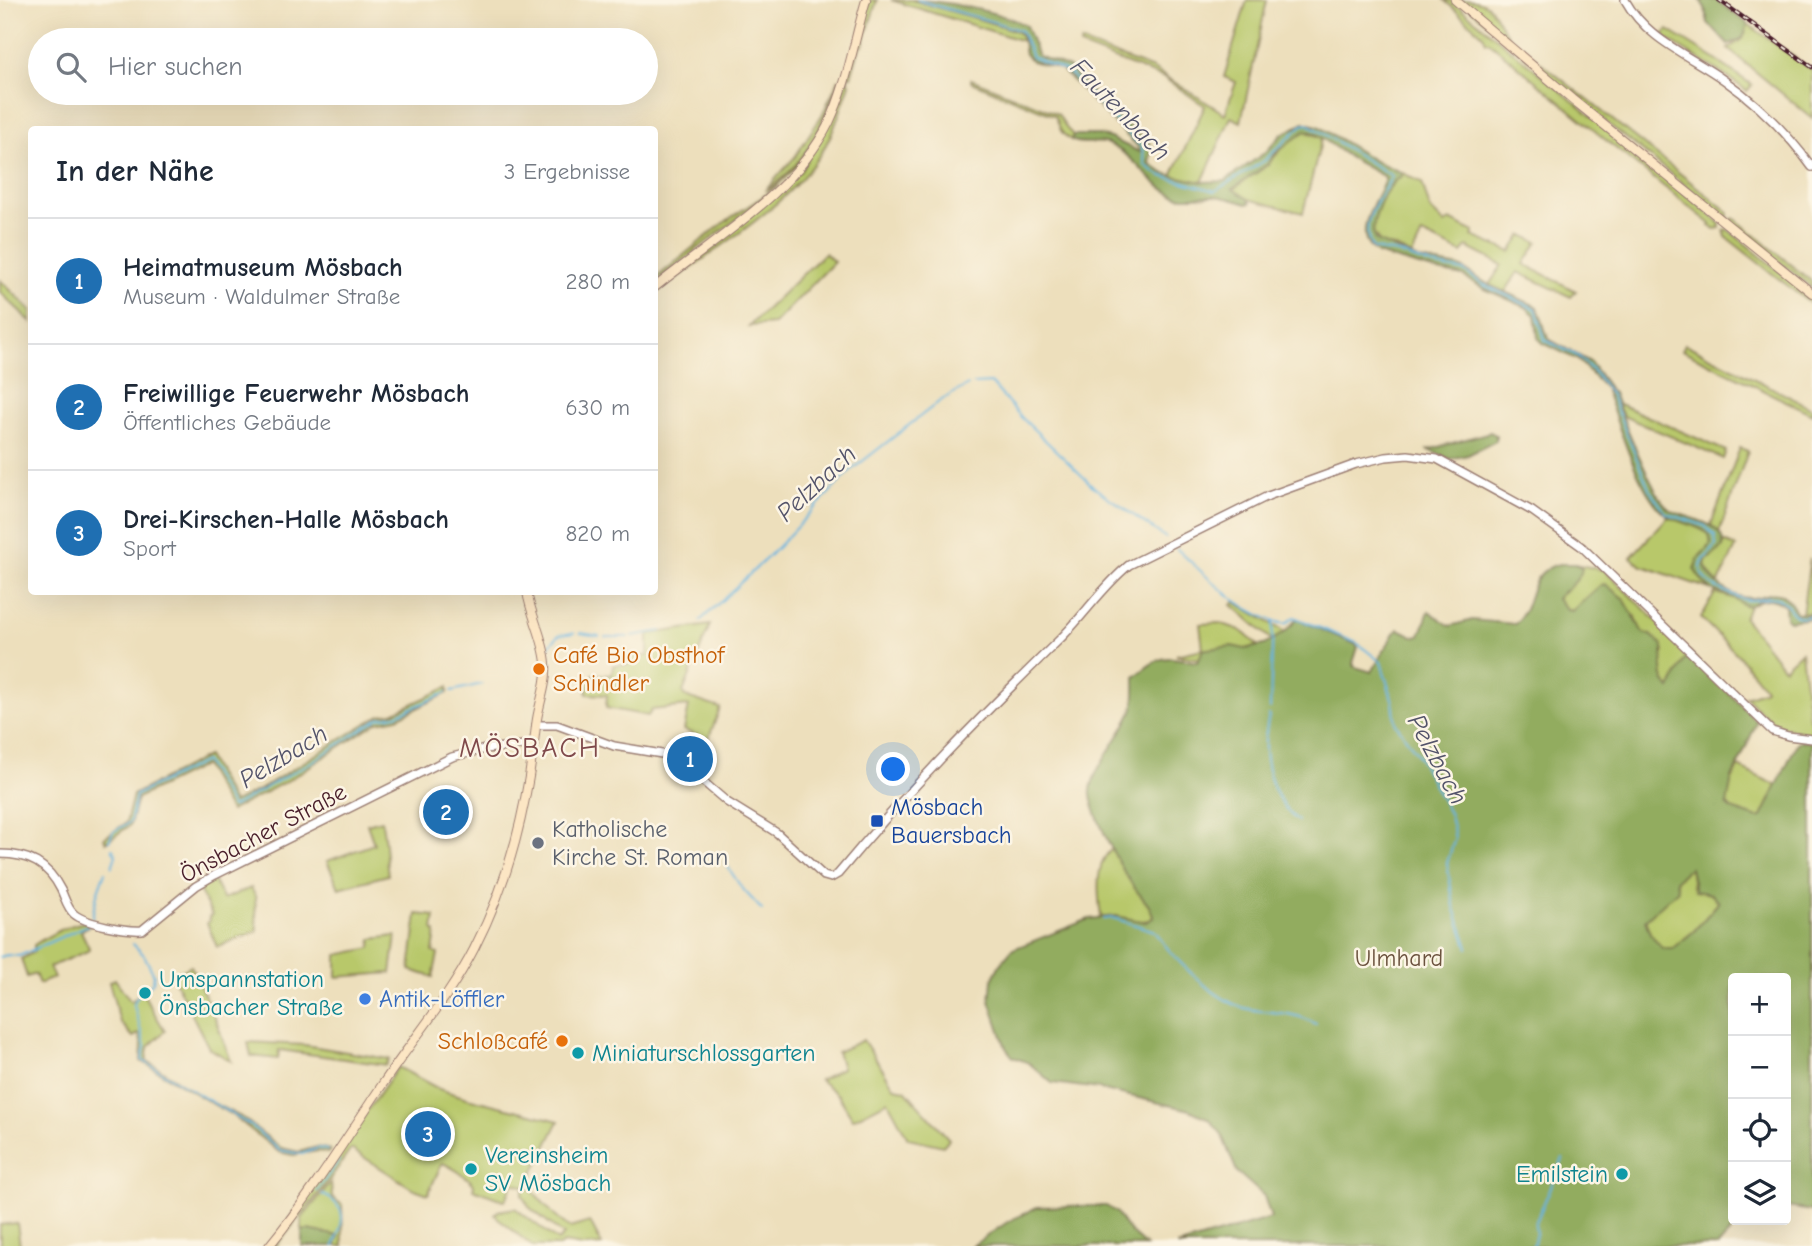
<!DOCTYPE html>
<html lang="de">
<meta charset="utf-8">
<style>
body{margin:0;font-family:"Comic Neue",sans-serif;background:#f6f6f7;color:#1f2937}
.controls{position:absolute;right:21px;bottom:21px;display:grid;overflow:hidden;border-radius:7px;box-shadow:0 7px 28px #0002}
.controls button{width:63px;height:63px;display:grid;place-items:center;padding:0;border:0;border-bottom:2px solid #e0e1e3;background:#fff;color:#1f2937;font:35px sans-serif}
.you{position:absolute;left:894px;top:770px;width:24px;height:24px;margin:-18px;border:5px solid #fff;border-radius:50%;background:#1a73e8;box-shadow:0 0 0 10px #1a73e833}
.badge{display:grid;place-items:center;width:46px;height:46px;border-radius:50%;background:#1f6fb2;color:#fff;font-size:23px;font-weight:700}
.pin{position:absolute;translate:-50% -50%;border:4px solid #fff;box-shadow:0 2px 7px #0006}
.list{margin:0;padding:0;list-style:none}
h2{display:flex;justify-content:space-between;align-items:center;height:91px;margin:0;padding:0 28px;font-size:30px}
h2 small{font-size:23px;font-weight:400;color:#747a83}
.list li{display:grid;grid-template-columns:46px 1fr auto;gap:21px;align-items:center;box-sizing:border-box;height:126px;padding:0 28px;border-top:2px solid #e0e1e3}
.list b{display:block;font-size:26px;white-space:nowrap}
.list p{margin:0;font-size:23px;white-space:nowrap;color:#747a83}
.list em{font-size:23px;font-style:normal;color:#747a83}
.icon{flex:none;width:38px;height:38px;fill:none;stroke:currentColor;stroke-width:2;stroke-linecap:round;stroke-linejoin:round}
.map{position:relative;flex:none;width:1812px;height:1246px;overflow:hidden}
.search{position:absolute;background:#fff;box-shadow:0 7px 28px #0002;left:28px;top:28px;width:630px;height:77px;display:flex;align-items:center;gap:18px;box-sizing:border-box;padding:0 24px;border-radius:38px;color:#747a83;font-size:26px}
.panel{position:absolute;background:#fff;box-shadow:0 7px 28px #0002;left:28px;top:126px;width:630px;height:469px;border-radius:7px}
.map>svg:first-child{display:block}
.green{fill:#b8c86a;stroke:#81744a;stroke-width:2}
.forest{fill:#92ac5e;stroke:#6e6644;stroke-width:2;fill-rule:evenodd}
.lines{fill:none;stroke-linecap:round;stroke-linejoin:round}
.stream{stroke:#65b4e0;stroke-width:2}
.tertiary-casing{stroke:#9c7f74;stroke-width:10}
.secondary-casing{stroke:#9c7f74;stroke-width:10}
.tertiary{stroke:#fff;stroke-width:7}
.secondary{stroke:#fce6c4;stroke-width:8}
.rail-casing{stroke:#4a1f2b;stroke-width:4.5}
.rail{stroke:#fcf5e5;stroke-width:2;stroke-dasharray:5;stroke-linecap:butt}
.food-dot{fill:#e8710a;stroke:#fcf5e5;stroke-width:2.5}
.transit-dot{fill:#1a4fb4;stroke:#fcf5e5;stroke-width:2.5}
.worship-dot{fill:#6b7280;stroke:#fcf5e5;stroke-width:2.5}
.culture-dot{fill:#0f9aa8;stroke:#fcf5e5;stroke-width:2.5}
.shop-dot{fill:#3f7fe0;stroke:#fcf5e5;stroke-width:2.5}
.labels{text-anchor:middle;stroke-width:5;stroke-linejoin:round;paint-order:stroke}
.food-label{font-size:24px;fill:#c56008;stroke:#fcf5e5;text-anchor:start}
.transit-label{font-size:24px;fill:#164399;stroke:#fcf5e5;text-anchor:start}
.worship-label{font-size:24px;fill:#5b616d;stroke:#fcf5e5;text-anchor:start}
.street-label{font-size:24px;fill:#4a1f2b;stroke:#fcf5e5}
.park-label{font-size:24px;fill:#6b523e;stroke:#fcf5e5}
.culture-label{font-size:24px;fill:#0d838f;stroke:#fcf5e5;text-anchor:start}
.shop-label{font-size:24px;fill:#366cbe;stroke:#fcf5e5;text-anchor:start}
.water-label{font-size:26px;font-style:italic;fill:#53536a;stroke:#fcf5e5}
.quarter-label{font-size:28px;letter-spacing:2px;fill:#7f494b;stroke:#fcf5e5}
</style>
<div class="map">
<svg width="1812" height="1246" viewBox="0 0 1812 1246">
<rect width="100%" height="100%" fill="#fcf5e5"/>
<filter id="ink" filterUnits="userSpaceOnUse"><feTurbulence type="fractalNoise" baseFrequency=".0143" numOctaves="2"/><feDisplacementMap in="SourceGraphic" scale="14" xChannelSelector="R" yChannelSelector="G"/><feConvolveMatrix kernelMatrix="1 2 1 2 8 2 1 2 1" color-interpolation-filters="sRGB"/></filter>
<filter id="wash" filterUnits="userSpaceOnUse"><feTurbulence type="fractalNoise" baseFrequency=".00686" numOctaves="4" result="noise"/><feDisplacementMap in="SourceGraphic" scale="28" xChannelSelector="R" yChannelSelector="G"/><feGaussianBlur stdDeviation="1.57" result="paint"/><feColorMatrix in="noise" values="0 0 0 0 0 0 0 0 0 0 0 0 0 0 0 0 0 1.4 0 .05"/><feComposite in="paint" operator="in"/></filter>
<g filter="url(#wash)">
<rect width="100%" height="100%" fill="#eddfbc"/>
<g class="green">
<polygon points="870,0 877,0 863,45 860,47 851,76 848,76"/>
<polygon points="891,0 912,0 979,19 1014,30 1019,33 1023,41"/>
<polygon points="1247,0 1267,0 1241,122 1231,117 1202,182 1172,176 1205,106 1164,78 1080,46 1081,42 1153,69 1225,114 1236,82 1224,77"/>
<polygon points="1444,0 1451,0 1720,223 1720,228 1716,229 1710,226 1711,224 1608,142 1489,42 1486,42 1483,35"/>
<path d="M 1460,0 C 1500,0 1488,14 1511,39 L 1727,211 L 1729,214 L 1728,219 L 1568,92 Z"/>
<polygon points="1748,24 1812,70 1812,118 1728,49 1743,38"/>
<path d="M 1668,30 L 1713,58 L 1752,85 L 1747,91 C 1720,70 1690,55 1662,36 Z"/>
<path d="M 839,79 C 825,121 804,168 765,191 L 795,157 L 822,115 Z"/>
<path d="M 848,79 L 850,84 C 842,106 836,128 824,148 C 788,209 710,251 655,294 L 655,290 L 801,171 Z"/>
<path d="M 971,79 L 1058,114 L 1067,129 L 1073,135 L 1071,140 C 1056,130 1062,128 1055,116 L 971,82 Z"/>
<path d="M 840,80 C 840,92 834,105 829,116 C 805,169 763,199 718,233 C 697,249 676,266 655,283 L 655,279 C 678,260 701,240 725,222 C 738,212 752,204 765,195 C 804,165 826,126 840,80 Z"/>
<path d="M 1305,131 L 1322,138 L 1303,213 L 1248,199 L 1233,191 C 1241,179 1257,175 1268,164 C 1280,152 1289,137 1305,131 Z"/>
<path d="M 1401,172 L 1422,183 L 1430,209 L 1445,224 L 1450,220 L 1474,232 L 1472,236 L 1511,252 L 1522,235 L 1538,242 L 1524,264 L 1576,291 L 1571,297 L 1518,272 L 1505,292 L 1489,285 L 1502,265 L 1467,247 L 1462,253 L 1422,234 L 1412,256 L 1394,247 L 1381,244 L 1372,232 C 1373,215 1386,184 1402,176 Z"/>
<polygon points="1734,218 1812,282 1812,288 1730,222"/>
<polygon points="1727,229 1812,298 1812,305 1726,237 1724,230"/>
<polygon points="825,253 834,262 774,324 749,326"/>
<polygon points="0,280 31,310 31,322 0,292"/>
<polygon points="1685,344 1812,408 1812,414 1682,350"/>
<polygon points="1617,403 1726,451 1723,459 1623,416"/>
<polygon points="1740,448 1748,451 1719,533 1711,525"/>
<polygon points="1668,517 1691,524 1709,534 1711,544 1699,557 1696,572 1709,589 1640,565 1631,557"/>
<polygon points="1724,542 1736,547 1718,585 1705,566 1706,561 1723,547"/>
<polygon points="1810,558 1812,612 1802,614"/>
<path d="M 1574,564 L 1604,570 L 1693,656 L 1686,658 L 1671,690 C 1661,681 1659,663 1664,651 L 1651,635 L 1643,633 L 1640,629 L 1636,617 L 1601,585 L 1572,611 L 1568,610 L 1557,599 C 1566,584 1576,587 1582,567 Z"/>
<path d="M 1715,593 L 1734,598 L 1749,606 L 1744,618 L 1784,668 L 1801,652 L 1809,719 L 1812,720 L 1812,734 C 1779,730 1769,721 1746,697 L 1765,690 L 1765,688 L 1738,655 L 1701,618 Z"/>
<polygon points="1235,602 1285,632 1273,641 1232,605"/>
<polygon points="1220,623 1240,630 1259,646 1245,649 1203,650 1199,659 1176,655 1203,649 1200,624"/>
<polygon points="710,625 683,692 684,696 720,708 708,740 684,730 689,706 652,710 648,716 606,708 607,695 587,694 588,680 592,680 593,674 612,675 613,665 628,665 628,656 648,656 648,634"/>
<polygon points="448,687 448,693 397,718 377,722 287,781 230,811 204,765 137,798 130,825 106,842 104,838 126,823 133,795 207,756 233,803 259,790 380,715 393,713"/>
<polygon points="1738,767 1778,786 1762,817 1758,818 1731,809 1727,804 1729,787"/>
<path d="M 381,820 C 386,838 385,856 388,875 L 339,888 L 327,861 L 374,844 L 367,824 Z"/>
<path d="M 1112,849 L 1134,887 L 1152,910 L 1153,918 C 1141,925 1116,916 1101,917 C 1098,895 1094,864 1112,849 Z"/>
<path d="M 1690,868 L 1693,887 L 1711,894 L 1719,902 L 1694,931 L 1673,948 L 1662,948 L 1650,933 L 1645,920 C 1658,907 1676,875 1690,868 Z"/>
<polygon points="213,880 223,899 251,888 255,895 257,931 217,947 207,923 210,921 209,917 212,915 198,888"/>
<polygon points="417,914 435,916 433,930 436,932 433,952 438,954 433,977 410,970"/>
<path d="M 87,922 L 91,924 L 81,931 L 90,950 L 49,967 L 54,978 L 39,984 L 35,974 L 27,977 L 21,959 L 34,952 L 34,945 C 49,935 68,924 87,922 Z"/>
<polygon points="396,936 391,973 337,977 337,955 371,948 372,939"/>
<polygon points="191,966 213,1013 231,1061 209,1048 172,975"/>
<polygon points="115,979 131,1002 142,992 165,1031 148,1047 146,1060 207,1100 243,1118 281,1148 299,1152 317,1147 330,1150 328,1153 318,1151 293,1155 279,1152 235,1117 141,1061 142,1045 139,1034 133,1037 120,1022 109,982"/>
<polygon points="863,1040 895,1088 905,1090 949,1139 943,1146 908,1138 888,1101 853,1119 838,1095 820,1080 842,1068 837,1052"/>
<polygon points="248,1042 305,1045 389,1059 386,1065 279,1050 278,1059 251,1056"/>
<path d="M 398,1067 L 439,1089 L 467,1098 L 559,1121 L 526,1187 L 530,1188 L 555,1216 L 570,1228 L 590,1222 L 602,1245 L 583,1246 L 564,1243 L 559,1246 L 532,1246 L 499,1219 L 495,1214 L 498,1211 L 515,1208 L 558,1241 L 564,1235 L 529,1207 L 522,1195 L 525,1187 L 513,1183 L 505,1201 L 473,1189 L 474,1185 C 471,1179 449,1165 442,1163 L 428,1194 L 412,1188 L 351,1149 L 324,1187 L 276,1246 L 272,1246 Z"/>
<polygon points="331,1182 332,1197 342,1205 343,1246 335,1246 338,1237 308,1230 302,1231 302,1218"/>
<polygon points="17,1223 20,1246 0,1246 0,1225"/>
</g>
<g class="forest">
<path d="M 912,0 C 938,0 1004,12 1026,26 L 1038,56 L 1068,67 L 1111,112 L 1150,143 L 1152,148 L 1149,163 L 1163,173 L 1178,177 L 1202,182 L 1225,181 L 1267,151 L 1282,134 L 1304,123 L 1318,126 L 1375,161 L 1401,172 L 1402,176 C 1386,183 1368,224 1375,240 L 1419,260 L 1460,267 L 1489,285 L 1536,306 C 1544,316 1542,330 1550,340 L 1590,362 L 1609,388 L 1605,388 L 1578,360 L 1543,343 L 1538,338 L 1535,315 L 1526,307 L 1485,289 L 1463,276 L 1433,270 L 1377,254 C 1350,236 1375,203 1385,180 L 1385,177 L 1350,158 L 1315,133 L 1305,131 L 1276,153 L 1268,164 L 1233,189 L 1248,199 L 1250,203 L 1247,204 C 1236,201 1226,197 1215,196 C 1202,195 1183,200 1172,194 C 1146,181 1135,155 1108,144 C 1096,140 1083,146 1071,140 L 1073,135 L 1098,135 L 1110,138 L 1140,152 L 1138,147 L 1061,69 L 1032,61 L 1025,54 C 1023,46 1025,40 1019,33 C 1014,28 925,3 912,0 Z"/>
<polygon points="1700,0 1716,0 1748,24 1743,38 1728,45 1708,23 1705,8"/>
<path d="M 1606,391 L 1612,391 C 1621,413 1653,497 1669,509 C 1686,520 1725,520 1723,547 L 1706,561 L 1705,566 C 1713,583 1730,597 1749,598 C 1761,599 1770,590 1782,595 C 1789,598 1792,607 1797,613 L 1807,615 L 1812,612 L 1812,618 L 1789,621 L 1786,618 L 1785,606 C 1777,599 1768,597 1758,601 C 1756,602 1751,606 1748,606 C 1743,606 1738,600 1733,598 C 1710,588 1709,593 1694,569 L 1699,557 L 1711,544 L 1709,534 C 1696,523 1677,524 1665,514 C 1638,491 1619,425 1606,391 Z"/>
<polygon points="1490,432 1496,435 1496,441 1468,455 1450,459 1428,450"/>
<path d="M 1559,564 L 1574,564 L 1582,567 C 1581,583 1565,587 1557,599 L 1568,610 L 1572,611 L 1601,585 L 1605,584 L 1624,599 L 1643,633 L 1651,635 L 1663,646 C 1664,662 1657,674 1670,689 L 1686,657 L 1693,656 L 1757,722 L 1732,778 L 1727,804 L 1731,809 L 1758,818 L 1762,817 L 1797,743 L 1800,741 L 1812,742 L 1812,1211 L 1786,1207 L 1786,978 L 1733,978 L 1733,1220 L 1742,1220 L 1718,1246 L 1177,1246 L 1271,1218 L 1264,1196 L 1237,1172 L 1221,1133 L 1209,1119 L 1190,1110 L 1100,1089 L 1052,1083 L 1029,1063 L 1013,1057 L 1006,1048 L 990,1001 L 992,980 L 1000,964 L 1013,949 L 1089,919 L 1116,916 L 1146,922 L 1153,918 C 1152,905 1141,898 1134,887 C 1121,870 1093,815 1091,795 C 1088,773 1125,732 1133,709 C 1136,699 1135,687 1135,677 C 1160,654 1166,656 1197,662 L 1203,650 L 1207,649 L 1232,646 L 1245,649 L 1264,645 L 1285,632 L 1296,620 L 1300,620 L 1355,644 L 1358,647 L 1353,663 L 1355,667 L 1372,672 L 1394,633 L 1399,629 L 1415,637 L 1420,636 L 1429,611 L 1450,626 L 1472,620 L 1515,624 C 1536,604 1524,573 1559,564 ZM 1690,868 L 1695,891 L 1711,894 L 1719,902 L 1694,931 L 1673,948 L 1662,948 L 1650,933 L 1645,920 L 1678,890 L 1676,880 Z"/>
<polygon points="1078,1206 1106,1206 1116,1212 1129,1231 1146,1246 972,1246 1009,1221 1037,1207"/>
<polygon points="308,1230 339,1236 335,1246 302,1246 302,1231"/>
</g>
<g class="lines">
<g class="stream">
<path d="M 918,0 C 952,12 987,18 1021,31 L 1032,57 L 1068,72 L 1142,147 L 1145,165 L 1159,175 L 1215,191 L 1264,161 L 1302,125 L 1308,124 L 1392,176 C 1380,200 1357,223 1373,249 L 1398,253 L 1431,265 L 1464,271 L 1484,285 L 1536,309 L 1545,340 L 1578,356 L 1596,374 L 1611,395 L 1649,489 L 1666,513 L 1705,526 L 1715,536 L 1716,546 C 1712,551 1705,557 1702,563 C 1696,580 1718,589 1729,593 C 1735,595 1743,601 1750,600 C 1760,600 1766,595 1777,598 C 1793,604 1791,625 1812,615"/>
<polyline points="973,384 991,383 1022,418 1095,488 1166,538"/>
<path d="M 1177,549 C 1208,577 1242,615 1285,624 L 1294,617 L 1357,643 L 1381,662 L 1393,702 L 1396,724 L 1416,752 L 1450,815 L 1455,838 L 1447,863 L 1454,906 L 1468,948"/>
<polyline points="700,621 771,554 850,471 940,401 968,385"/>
<polyline points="580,633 599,636"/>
<polyline points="632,636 661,631"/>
<polyline points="605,637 628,637"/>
<polyline points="548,647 559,635 574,633"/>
<polyline points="452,691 482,684"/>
<polyline points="1270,708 1273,622"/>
<path d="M 1269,715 C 1267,726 1264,738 1265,748 C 1266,774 1277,805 1298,821"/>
<polyline points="109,841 113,832 130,822 136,795 205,761 232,807 313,761 379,718 396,715 446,693"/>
<polyline points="724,861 741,887 762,910"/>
<polyline points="112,867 116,855 112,848"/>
<polyline points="92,917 97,894 105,872"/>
<path d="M 1104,919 L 1113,918 L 1155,931 C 1171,957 1212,997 1241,1007 C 1266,1015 1291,1009 1316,1024"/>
<polyline points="133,944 144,955 154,975 153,982 136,998 134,1005 145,1046 142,1060 253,1127 279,1150 302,1154 318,1148 327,1150"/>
<polyline points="0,957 7,955 19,956 88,925"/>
<polyline points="317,1191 339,1160"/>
<path d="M 322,1194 C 349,1207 344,1222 334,1246"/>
<polyline points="1533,1246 1536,1234 1535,1224 1563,1159"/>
</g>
</g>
</g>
<g filter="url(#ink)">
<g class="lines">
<g class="tertiary-casing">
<g id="tertiary">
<path d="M 1625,0 C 1647,40 1689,55 1724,80 C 1757,103 1788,134 1812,167"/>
<path d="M 536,725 L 557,725 L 614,746 L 668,755 L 678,760 L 727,802 L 777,833 L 824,876 L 831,878 L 838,874 C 907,791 982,715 1059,640 C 1084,616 1102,587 1129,565 L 1268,496 L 1356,464 L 1386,457 L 1408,455 L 1437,459 L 1532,511 L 1582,547 L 1772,731 L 1788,736 L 1812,739"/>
<path d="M 0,854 C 29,854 48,864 61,890 C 65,898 67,908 74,914 C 86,924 127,931 142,930 L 196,886 L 215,875 L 452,757 L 485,749 L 534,744"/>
</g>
</g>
<g class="secondary-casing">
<g id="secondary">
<polyline points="1455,0 1572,99 1812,293"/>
<path d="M 654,288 C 715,238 793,195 829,123 C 847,85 854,41 866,0"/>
<path d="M 269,1246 C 311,1195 345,1140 382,1085 C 412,1040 449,998 474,949 C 511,877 527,806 536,726 C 538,705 548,684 546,663 C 544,639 531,616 527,592"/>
</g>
</g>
<use href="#tertiary" class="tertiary"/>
<use href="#secondary" class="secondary"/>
<g class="rail-casing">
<polyline id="rail" points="1719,0 1812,67"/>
</g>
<use href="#rail" class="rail"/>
</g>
</g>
<g class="food-dot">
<circle cx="539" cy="669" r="7"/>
<circle cx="562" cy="1041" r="7"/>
</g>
<rect class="transit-dot" x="870" y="814" width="14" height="14" rx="3.5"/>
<circle class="worship-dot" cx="538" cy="843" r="7"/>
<g class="culture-dot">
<circle cx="145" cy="993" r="7"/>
<circle cx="578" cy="1053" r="7"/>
<circle cx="471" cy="1169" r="7"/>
<circle cx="1622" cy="1174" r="7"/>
</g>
<circle class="shop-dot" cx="365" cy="999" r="7"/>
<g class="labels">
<g class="food-label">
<text x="553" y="663">Café Bio Obsthof<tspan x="553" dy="28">Schindler</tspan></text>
<text x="548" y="1049" text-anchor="end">Schloßcafé</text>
</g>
<g class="transit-label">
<text x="891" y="815">Mösbach<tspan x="891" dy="28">Bauersbach</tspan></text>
</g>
<g class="worship-label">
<text x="552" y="837">Katholische<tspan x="552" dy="28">Kirche St. Roman</tspan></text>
</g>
<g class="street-label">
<text transform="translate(263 833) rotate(-28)" y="8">Önsbacher Straße</text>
</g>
<g class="park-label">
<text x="1399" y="966">Ulmhard</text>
</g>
<g class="culture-label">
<text x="159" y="987">Umspannstation<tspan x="159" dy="28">Önsbacher Straße</tspan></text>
<text x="592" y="1061">Miniaturschlossgarten</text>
<text x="485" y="1163">Vereinsheim<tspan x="485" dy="28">SV Mösbach</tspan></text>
<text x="1608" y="1182" text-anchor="end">Emilstein</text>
</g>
<g class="shop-label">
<text x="379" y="1007">Antik-Löffler</text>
</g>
<g class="water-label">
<text transform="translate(1121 109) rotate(46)" y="9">Fautenbach</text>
<text transform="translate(816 483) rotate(-43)" y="9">Pelzbach</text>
<text transform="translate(283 756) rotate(-31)" y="9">Pelzbach</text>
<text transform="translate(1438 759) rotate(62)" y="9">Pelzbach</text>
</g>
<g class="quarter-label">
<text x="530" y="757">MÖSBACH</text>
</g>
</g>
</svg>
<div class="controls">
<button>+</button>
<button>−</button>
<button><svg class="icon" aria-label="locate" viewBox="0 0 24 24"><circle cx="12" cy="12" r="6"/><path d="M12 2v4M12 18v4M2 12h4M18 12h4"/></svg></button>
<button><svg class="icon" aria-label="layers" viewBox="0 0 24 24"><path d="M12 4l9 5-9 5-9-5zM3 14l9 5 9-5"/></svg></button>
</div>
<div class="you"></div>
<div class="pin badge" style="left:690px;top:759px">1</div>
<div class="pin badge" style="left:446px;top:812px">2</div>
<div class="pin badge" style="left:428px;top:1134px">3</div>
<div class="search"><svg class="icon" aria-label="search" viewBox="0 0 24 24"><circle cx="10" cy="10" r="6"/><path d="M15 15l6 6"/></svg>Hier suchen</div>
<section class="panel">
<h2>In der Nähe<small>3 Ergebnisse</small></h2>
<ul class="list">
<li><span class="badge">1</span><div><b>Heimatmuseum Mösbach</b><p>Museum · Waldulmer Straße</p></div><em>280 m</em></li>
<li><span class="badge">2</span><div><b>Freiwillige Feuerwehr Mösbach</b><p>Öffentliches Gebäude</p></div><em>630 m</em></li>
<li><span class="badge">3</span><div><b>Drei-Kirschen-Halle Mösbach</b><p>Sport</p></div><em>820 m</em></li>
</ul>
</section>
</div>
